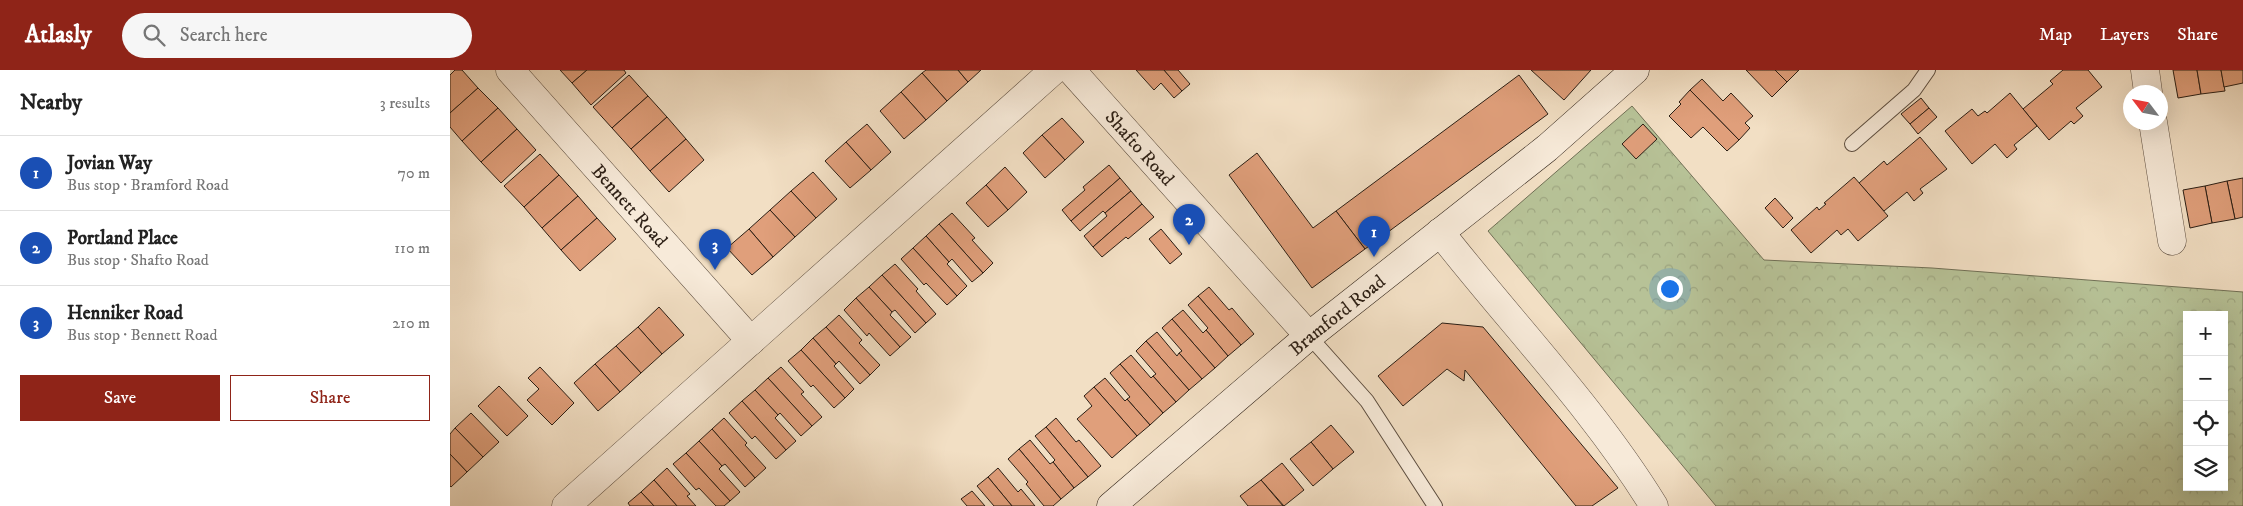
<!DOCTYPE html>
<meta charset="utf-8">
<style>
body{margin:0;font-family:"IM FELL DW Pica",serif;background:#f6f6f6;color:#222}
.controls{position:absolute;right:15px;bottom:15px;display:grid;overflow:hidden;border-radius:0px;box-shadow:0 5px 20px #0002}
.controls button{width:45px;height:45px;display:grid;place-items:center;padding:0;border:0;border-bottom:1px solid #e0e0e0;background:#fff;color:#222;font:25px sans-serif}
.compass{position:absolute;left:1673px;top:15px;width:45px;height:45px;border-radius:50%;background:#fff;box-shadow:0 5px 20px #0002;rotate:302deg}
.you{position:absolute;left:1219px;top:218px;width:18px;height:18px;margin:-12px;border:4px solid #fff;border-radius:50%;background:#1a73e8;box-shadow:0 0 0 8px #1a73e833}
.badge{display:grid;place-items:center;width:32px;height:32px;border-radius:50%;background:#8f2418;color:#fff;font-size:16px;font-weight:700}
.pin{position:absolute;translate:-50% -41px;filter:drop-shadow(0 1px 2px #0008)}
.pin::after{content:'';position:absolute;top:26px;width:18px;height:15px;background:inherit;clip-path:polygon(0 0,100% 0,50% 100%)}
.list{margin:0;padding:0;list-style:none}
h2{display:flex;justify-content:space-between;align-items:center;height:65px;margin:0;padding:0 20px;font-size:21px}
h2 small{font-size:16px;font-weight:400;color:#767676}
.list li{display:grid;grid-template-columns:32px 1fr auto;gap:15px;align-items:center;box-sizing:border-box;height:75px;padding:0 20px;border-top:1px solid #e0e0e0}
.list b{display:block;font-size:19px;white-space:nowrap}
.list p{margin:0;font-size:16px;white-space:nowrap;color:#767676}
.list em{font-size:16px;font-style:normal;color:#767676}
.actions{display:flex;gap:10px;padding:15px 20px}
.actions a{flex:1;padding:11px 0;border:1px solid #8f2418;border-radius:0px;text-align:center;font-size:18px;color:#8f2418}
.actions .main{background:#8f2418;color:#fff}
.icon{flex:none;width:28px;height:28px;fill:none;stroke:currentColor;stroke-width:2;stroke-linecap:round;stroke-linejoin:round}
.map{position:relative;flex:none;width:1793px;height:436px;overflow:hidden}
header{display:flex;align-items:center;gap:30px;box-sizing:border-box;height:70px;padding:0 25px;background:#8f2418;color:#fff}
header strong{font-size:24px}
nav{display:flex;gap:28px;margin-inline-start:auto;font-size:18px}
.search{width:350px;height:45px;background:#f6f6f6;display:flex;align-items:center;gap:12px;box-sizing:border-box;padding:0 18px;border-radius:28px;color:#767676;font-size:19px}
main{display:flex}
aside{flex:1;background:#fff}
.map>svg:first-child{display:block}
.park{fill:url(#park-crowns);stroke:#717056;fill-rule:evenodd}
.building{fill:#e09f7b;stroke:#2b1e14}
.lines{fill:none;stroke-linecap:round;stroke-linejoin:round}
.service-casing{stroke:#5d4e40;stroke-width:16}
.minor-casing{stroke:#5d4e40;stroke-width:29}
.secondary-casing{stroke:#2b1e14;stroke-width:29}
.service{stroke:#f7ead9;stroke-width:14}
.minor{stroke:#f7ead9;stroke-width:28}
.secondary{stroke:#f7ead9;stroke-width:28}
.labels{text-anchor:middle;stroke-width:4.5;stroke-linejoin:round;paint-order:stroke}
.street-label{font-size:19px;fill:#2b1e14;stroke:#f7ead9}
</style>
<header>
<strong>Atlasly</strong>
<div class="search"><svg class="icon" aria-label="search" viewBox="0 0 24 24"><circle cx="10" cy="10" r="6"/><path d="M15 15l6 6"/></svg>Search here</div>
<nav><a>Map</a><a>Layers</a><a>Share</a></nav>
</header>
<main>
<aside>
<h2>Nearby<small>3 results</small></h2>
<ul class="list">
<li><span class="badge" style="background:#1a4fb4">1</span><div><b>Jovian Way</b><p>Bus stop · Bramford Road</p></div><em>70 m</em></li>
<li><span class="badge" style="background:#1a4fb4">2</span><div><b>Portland Place</b><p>Bus stop · Shafto Road</p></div><em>110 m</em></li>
<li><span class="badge" style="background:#1a4fb4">3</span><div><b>Henniker Road</b><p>Bus stop · Bennett Road</p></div><em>210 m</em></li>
</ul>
<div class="actions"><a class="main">Save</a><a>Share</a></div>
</aside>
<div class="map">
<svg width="1793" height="436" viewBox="0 0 1793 436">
<defs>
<pattern id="park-crowns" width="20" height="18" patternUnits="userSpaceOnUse" patternTransform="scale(1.25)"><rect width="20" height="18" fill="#b7c297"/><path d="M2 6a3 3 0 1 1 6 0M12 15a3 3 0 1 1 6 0" fill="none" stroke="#9ea681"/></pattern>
</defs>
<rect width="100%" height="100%" fill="#f2dfc4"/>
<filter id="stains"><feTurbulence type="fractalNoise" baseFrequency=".004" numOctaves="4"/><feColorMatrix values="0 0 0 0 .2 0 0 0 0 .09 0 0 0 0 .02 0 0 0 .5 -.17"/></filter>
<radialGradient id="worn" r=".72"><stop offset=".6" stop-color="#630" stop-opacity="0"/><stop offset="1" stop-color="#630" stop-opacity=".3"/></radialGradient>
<path class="park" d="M 1182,36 L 1314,190 L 1482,198 L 1793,222 L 1793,436 L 1266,436 L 1038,161 ZM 1737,245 L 1774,245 L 1774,417 L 1737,417 Z"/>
<g class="building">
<polygon points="5,0 12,0 28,18 0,43 0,5"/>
<polygon points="110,0 137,0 122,13"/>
<polygon points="137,0 174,0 176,3 141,35 122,13"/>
<polygon points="476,0 508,0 518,12 497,31 472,3"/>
<polygon points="508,0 531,0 518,12"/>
<polygon points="686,0 714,0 732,21 724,28 711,13 704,20"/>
<polygon points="714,0 728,0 740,14 732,21"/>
<polygon points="1081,0 1141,0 1114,30"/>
<polygon points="1296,0 1325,0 1337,12 1322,27"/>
<polygon points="1325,0 1349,0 1337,12"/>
<polygon points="1613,0 1638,0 1652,17 1626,38 1633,46 1624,54 1621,51 1599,70 1573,39 1603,14 1600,11"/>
<polygon points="1723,0 1747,0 1751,24 1728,28"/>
<polygon points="1747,0 1771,0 1775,21 1751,24"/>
<polygon points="1771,0 1793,0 1793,13 1774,17"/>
<polygon points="472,3 497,31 476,50 451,22"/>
<polygon points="179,5 198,26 162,58 143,37"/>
<polygon points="1069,5 1098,44 915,179 886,141"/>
<polygon points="1252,9 1273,31 1281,23 1303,46 1295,53 1300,58 1289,70 1240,20"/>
<polygon points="28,18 48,38 12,71 0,57 0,43"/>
<polygon points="1240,20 1289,70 1277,81 1253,57 1241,68 1219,46 1231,34 1229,32"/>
<polygon points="451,22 476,50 454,69 430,41"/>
<polygon points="1560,23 1587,56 1564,75 1567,79 1557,88 1545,74 1522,94 1495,61 1522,39 1528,46 1535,41 1537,43"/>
<polygon points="198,26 217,47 181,79 162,58"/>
<polygon points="1471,28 1479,38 1460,54 1451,44"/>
<polygon points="48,38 67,59 31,92 12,71"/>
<polygon points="1479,38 1487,47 1468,64 1460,54"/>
<polygon points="217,47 236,69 200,101 181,79"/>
<polygon points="612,48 634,72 615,90 592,65"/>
<polygon points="417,54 441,82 421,100 396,72"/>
<polygon points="1193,54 1207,69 1186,89 1172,74"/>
<polygon points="67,59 86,80 51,113 31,92"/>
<polygon points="592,65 615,90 595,108 573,83"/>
<polygon points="1470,67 1497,99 1470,119 1473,123 1464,131 1457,122 1434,141 1409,113 1434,91 1437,95"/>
<polygon points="236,69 254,90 219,122 200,101"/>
<polygon points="396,72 421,100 400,118 375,91"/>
<polygon points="807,83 863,158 886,141 915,179 862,218 779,105"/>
<polygon points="90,84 109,105 74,137 54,116"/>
<polygon points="659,95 670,108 621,151 612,140 635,120 633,117"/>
<polygon points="555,97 577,122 558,140 536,115"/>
<polygon points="363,102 387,129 366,148 341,121"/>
<polygon points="109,105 128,126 92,158 74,137"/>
<polygon points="1404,107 1438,146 1408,171 1398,159 1391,165 1387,160 1361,183 1341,160 1367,137 1369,140 1376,134 1374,133"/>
<polygon points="670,108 681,121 655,143 653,141 630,161 621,151"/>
<polygon points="1793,108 1793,147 1785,149 1777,111"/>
<polygon points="1777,111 1785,149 1762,153 1755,116"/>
<polygon points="536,115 558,140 538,157 516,133"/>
<polygon points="1755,116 1762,153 1740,158 1733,120"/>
<polygon points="341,121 366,148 345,167 320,140"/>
<polygon points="681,121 692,134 643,177 634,166 657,146 655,143"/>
<polygon points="128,126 147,148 111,180 92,158"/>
<polygon points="1325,128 1343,148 1333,158 1315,138"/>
<polygon points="692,134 704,147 678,169 676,167 652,187 643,177"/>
<polygon points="320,140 345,167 323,187 299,159"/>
<polygon points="502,143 525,168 522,170 543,193 533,203 489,154"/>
<polygon points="147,148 166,169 130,201 111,180"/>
<polygon points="489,154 533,203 522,212 502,189 499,192 476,166"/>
<polygon points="299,159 323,187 302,205 277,178"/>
<polygon points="711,159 732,184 720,194 699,169"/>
<polygon points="476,166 499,192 497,194 517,216 507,226 463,178"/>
<polygon points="463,178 507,226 497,235 476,213 474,215 451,189"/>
<polygon points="445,194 468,219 466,221 486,244 476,253 432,205"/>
<polygon points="432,205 476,253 465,263 445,240 442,242 419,217"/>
<polygon points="419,217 442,242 440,245 461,267 450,277 406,228"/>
<polygon points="759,217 779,240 782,238 804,264 791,275 748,226"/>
<polygon points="748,226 791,275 778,286 756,260 758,258 738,235"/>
<polygon points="406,228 450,277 440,286 419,263 417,266 394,240"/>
<polygon points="209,237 234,265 212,284 188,257"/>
<polygon points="733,240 753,263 756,260 778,286 765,298 722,249"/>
<polygon points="389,245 412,270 409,273 430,295 420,305 376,257"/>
<polygon points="722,249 765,298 752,309 729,283 732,281 712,258"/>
<polygon points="992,253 1033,257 1168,418 1142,436 1126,436 1015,300 1014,311 997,299 953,336 928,306"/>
<polygon points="188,257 212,284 191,303 166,276"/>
<polygon points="376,257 420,305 410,314 389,291 386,294 363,268"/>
<polygon points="707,262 727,286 729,283 752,309 739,320 696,271"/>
<polygon points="363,268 386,294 384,296 404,319 395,328 351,280"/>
<polygon points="696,271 739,320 726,332 703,306 706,304 686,281"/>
<polygon points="166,276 191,303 170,322 145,294"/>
<polygon points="351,280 395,328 384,338 363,315 361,317 338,291"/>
<polygon points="681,285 701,308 703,306 726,332 713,343 670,294"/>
<polygon points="145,294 170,322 148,341 124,313"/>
<polygon points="670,294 713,343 700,355 677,329 680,327 660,303"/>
<polygon points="90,297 124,333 102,355 77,330 89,319 78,308"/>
<polygon points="331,297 354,322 351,324 372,347 362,356 318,308"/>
<polygon points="318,308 362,356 351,366 330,343 328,345 305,320"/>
<polygon points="655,308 675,331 677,329 700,355 687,366 644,317"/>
<polygon points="49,316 78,346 57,366 28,336"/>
<polygon points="644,317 687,366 662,388 627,349 642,336 634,326"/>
<polygon points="305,320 328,345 325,348 346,371 336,380 292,331"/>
<polygon points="292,331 336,380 326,389 305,366 302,369 279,343"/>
<polygon points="21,343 49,372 33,387 5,358"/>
<polygon points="274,348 297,373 295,375 316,398 305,408 262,359"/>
<polygon points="606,348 626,372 629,370 651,396 638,407 596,357"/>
<polygon points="881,355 904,382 883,399 861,372"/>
<polygon points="596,357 638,407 624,418 603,392 605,390 585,366"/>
<polygon points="5,358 33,387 17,402 0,384 0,364"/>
<polygon points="262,359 305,408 295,417 275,394 272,396 249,371"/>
<polygon points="580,370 600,394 603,392 624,418 611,429 569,379"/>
<polygon points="249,371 272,396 269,399 290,422 280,431 236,383"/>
<polygon points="861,372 883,399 863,416 840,389"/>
<polygon points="569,379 611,429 603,436 594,436 576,414 578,412 558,389"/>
<polygon points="236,383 280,431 274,436 266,436 249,418 246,420 223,394"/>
<polygon points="0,384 17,402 1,417 0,416"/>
<polygon points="832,393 854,420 834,436 811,410"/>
<polygon points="217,398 240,424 237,426 246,436 227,436 204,410"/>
<polygon points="548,398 568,422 571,419 585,436 562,436 538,407"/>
<polygon points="538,407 562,436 544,436 527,416"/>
<polygon points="204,410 227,436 204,436 191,422"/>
<polygon points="811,410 833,436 798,436 790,426"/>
<polygon points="522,421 535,436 517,436 511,429"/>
<polygon points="191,422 204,436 180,436 178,433"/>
</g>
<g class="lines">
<g class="service-casing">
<g id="service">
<polyline points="1402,74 1464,20 1478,0"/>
<polyline points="859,266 917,331 985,436"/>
</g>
</g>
<g class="minor-casing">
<g id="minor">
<path id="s1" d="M 60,0 L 301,271"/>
<path id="s2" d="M 621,0 L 859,266"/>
<polyline points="1695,0 1698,22"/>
<polyline points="1703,52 1722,171"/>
<path d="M 990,162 C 1061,253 1143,337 1204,436"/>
<polyline points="116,436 604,0"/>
</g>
</g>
<g class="secondary-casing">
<g id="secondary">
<path id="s3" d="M 661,436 L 859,266 L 1097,78 L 1185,0"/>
</g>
</g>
<use href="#service" class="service"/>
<use href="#minor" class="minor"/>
<use href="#secondary" class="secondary"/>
</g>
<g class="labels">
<g class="street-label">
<text dy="7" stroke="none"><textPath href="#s2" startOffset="104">Shafto Road</textPath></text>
<text dy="7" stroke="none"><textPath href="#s1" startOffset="181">Bennett Road</textPath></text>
<text dy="7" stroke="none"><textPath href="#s3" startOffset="296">Bramford Road</textPath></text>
</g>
</g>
<rect width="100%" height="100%" filter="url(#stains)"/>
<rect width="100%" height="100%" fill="url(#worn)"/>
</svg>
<div class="controls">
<button>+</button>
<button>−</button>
<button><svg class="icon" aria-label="locate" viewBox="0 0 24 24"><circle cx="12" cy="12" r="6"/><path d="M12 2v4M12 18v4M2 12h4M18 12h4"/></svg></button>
<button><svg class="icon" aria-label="layers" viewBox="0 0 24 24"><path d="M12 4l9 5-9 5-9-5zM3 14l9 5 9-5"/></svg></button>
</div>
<svg class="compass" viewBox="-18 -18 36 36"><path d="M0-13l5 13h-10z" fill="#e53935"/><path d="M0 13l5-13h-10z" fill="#767676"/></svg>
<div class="you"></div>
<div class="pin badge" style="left:924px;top:187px;background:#1a4fb4">1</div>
<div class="pin badge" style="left:739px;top:175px;background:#1a4fb4">2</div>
<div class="pin badge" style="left:265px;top:200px;background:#1a4fb4">3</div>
</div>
</main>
